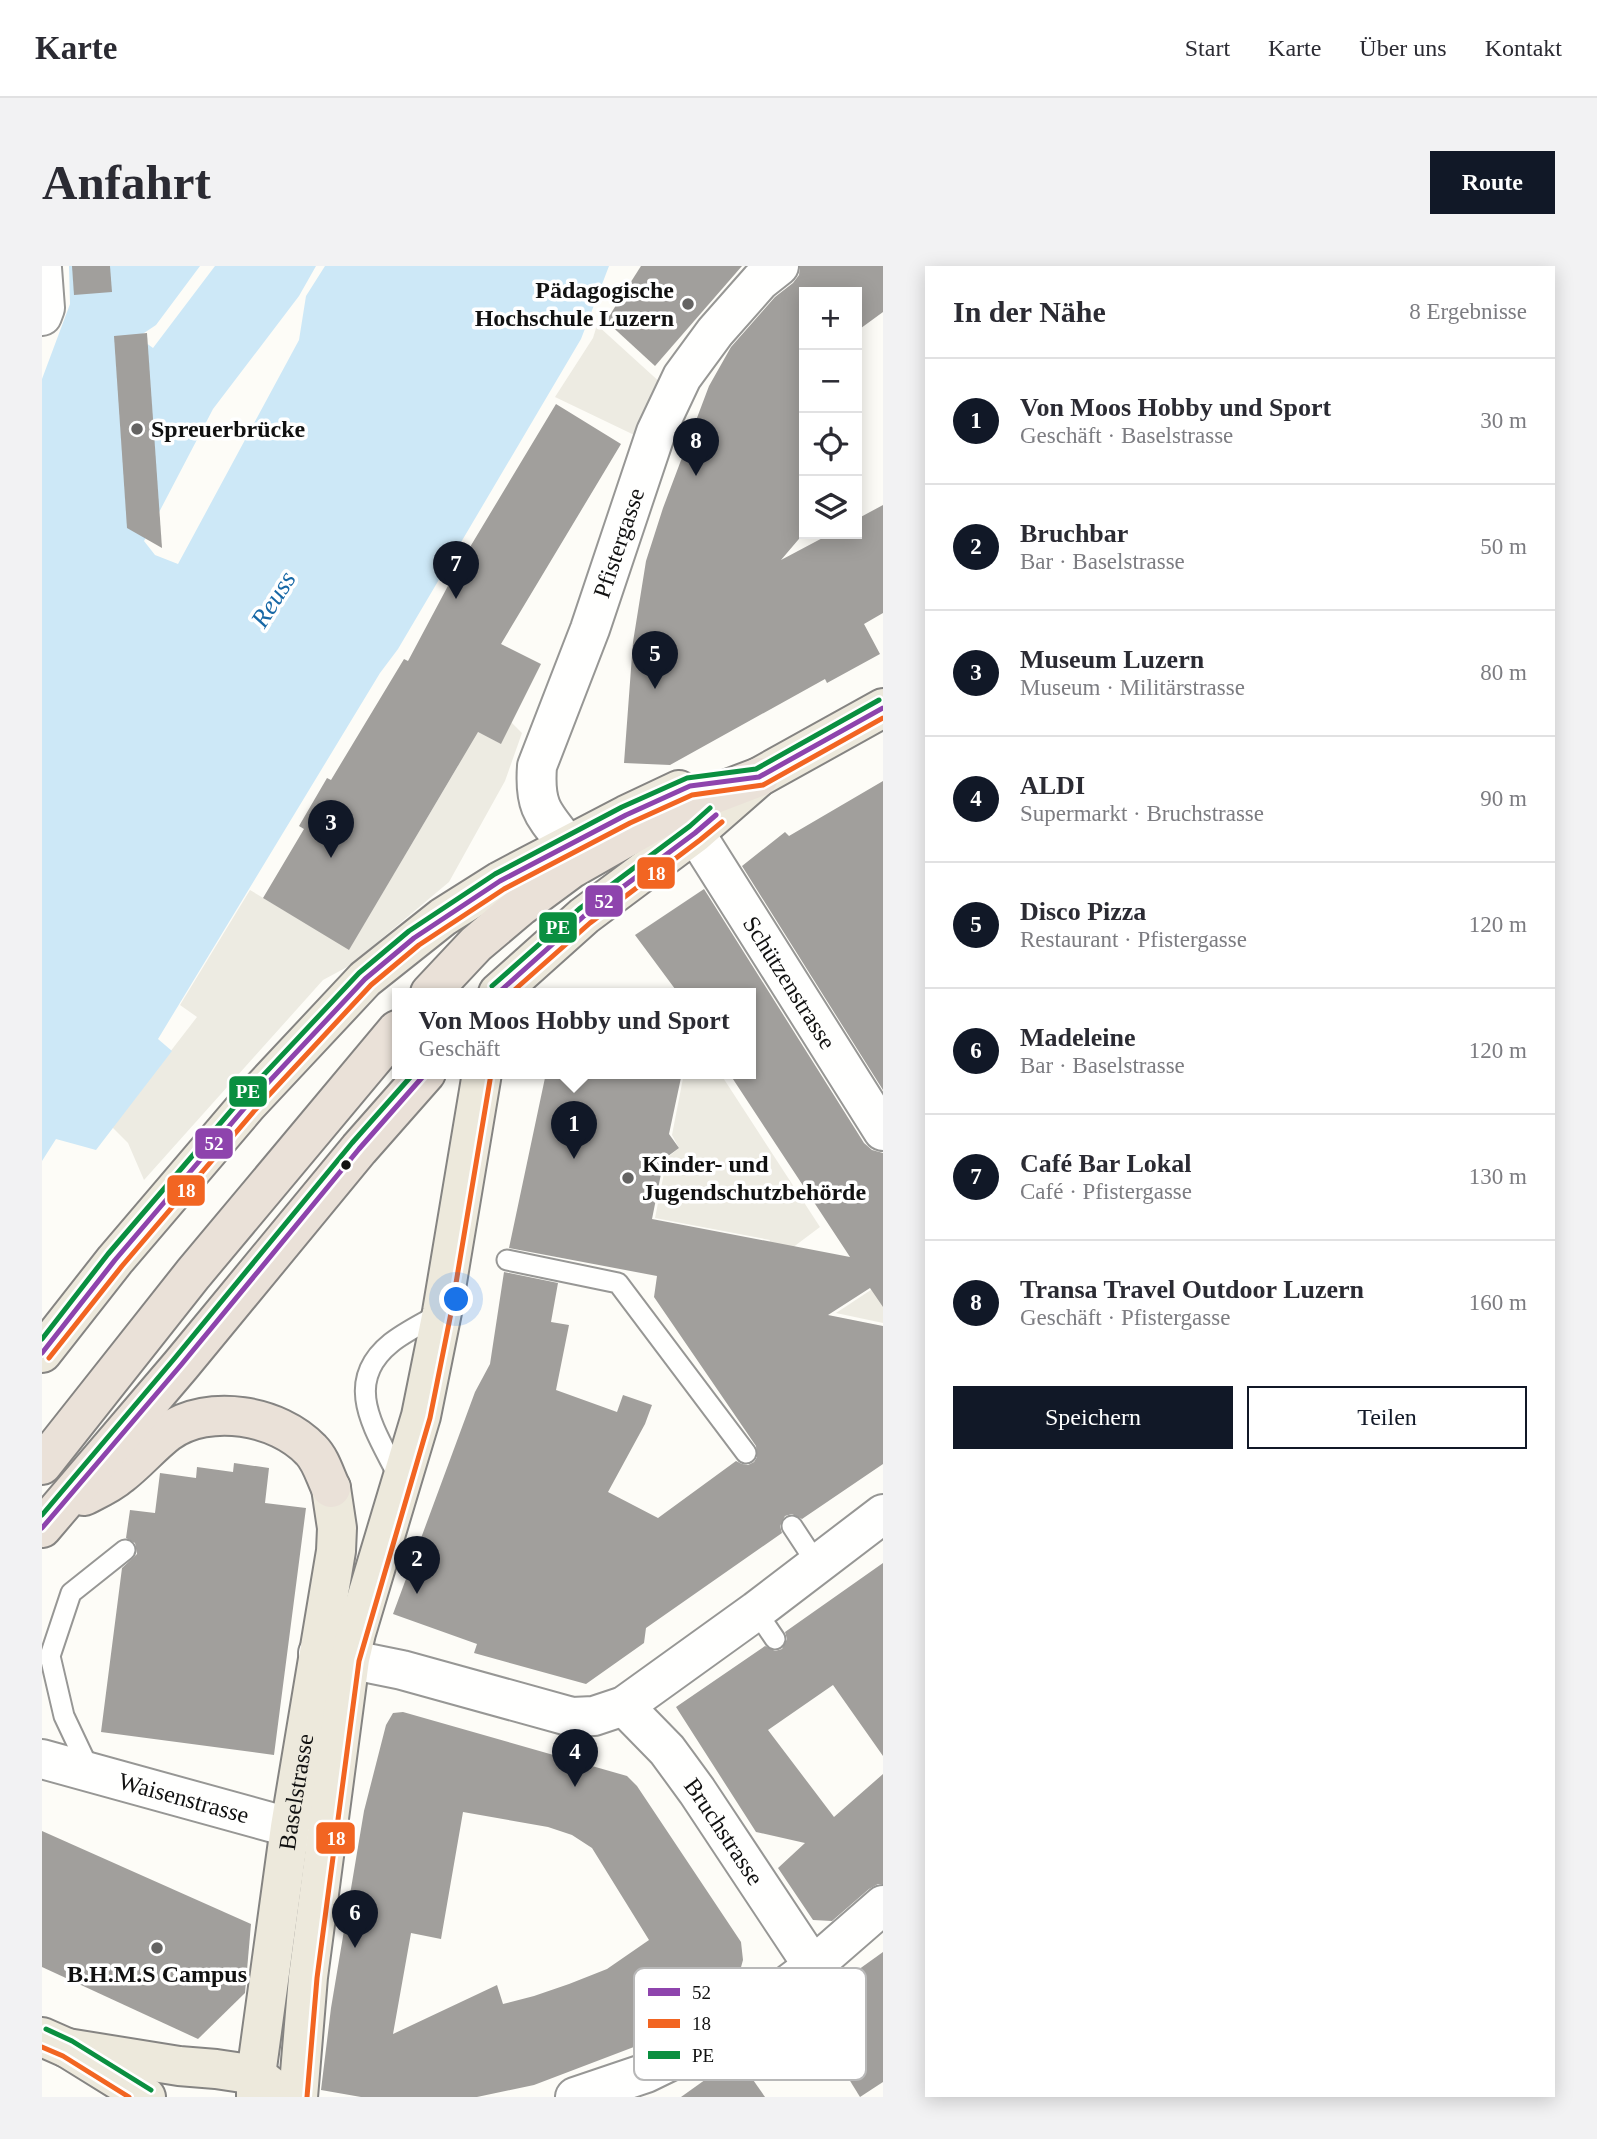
<!DOCTYPE html>
<html lang="de">
<meta charset="utf-8">
<style>
body{margin:0;font-family:Georgia,serif;background:#f2f2f3;color:#2b2b33}
.controls{position:absolute;right:21px;top:21px;display:grid;overflow:hidden;border-radius:0px;box-shadow:0 4px 18px #0003}
.controls button{width:63px;height:63px;display:grid;place-items:center;padding:0;border:0;border-bottom:2px solid #e1e1e2;background:#fff;color:#2b2b33;font:35px sans-serif}
.you{position:absolute;left:415px;top:1034px;width:24px;height:24px;margin:-18px;border:5px solid #fff;border-radius:50%;background:#1a73e8;box-shadow:0 0 0 10px #1a73e833}
.badge{display:grid;place-items:center;width:46px;height:46px;border-radius:50%;background:#111827;color:#fff;font-size:23px;font-weight:700}
.pin{position:absolute;translate:-50% -58px;filter:drop-shadow(0 2px 4px #0008)}
.pin::after{content:'';position:absolute;top:37px;width:24px;height:21px;background:inherit;clip-path:polygon(0 0,100% 0,50% 100%)}
.popup{position:absolute;left:350px;top:722px;width:364px;height:91px;box-sizing:border-box;display:grid;place-content:center;border-radius:0px;background:#fff;filter:drop-shadow(0 2px 5px #0005);font-size:23px;white-space:nowrap;color:#7c7c81}
.popup b{font-size:26px;color:#2b2b33}
.popup::after{content:'';position:absolute;left:50%;top:100%;margin-left:-14px;border:14px solid transparent;border-top-color:#fff}
.list{margin:0;padding:0;list-style:none}
h2{display:flex;justify-content:space-between;align-items:center;height:91px;margin:0;padding:0 28px;font-size:30px}
h2 small{font-size:23px;font-weight:400;color:#7c7c81}
.list li{display:grid;grid-template-columns:46px 1fr auto;gap:21px;align-items:center;box-sizing:border-box;height:126px;padding:0 28px;border-top:2px solid #e1e1e2}
.list b{display:block;font-size:26px;white-space:nowrap}
.list p{margin:0;font-size:23px;white-space:nowrap;color:#7c7c81}
.list em{font-size:23px;font-style:normal;color:#7c7c81}
.actions{display:flex;gap:14px;padding:21px 28px}
.actions a{flex:1;padding:16px 0;border:2px solid #111827;border-radius:0px;text-align:center;font-size:24px;color:#111827}
.actions .main{background:#111827;color:#fff}
.icon{flex:none;width:38px;height:38px;fill:none;stroke:currentColor;stroke-width:2;stroke-linecap:round;stroke-linejoin:round}
.map{position:relative;flex:none;width:841px;height:1831px;overflow:hidden;border-radius:0px}
header{display:flex;align-items:center;gap:42px;box-sizing:border-box;height:98px;padding:0 35px;background:#fff;border-bottom:2px solid #e1e1e2}
header strong{font-size:33px}
nav{display:flex;gap:38px;margin-inline-start:auto;font-size:24px}
.intro{display:flex;align-items:center;justify-content:space-between;box-sizing:border-box;height:168px;padding:0 42px}
h1{margin:0;font-size:49px}
.button{padding:18px 32px;border-radius:0px;background:#111827;color:#fff;font-size:24px;font-weight:700}
main{display:flex;gap:42px;padding:0 42px}
aside{flex:1;background:#fff;border-radius:0px;box-shadow:0 4px 18px #0003}
.map>svg:first-child{display:block}
.plaza{fill:#edebe2}
.water{fill:#cde8f7}
.building{fill:#a19f9c;fill-rule:evenodd}
.lines{fill:none;stroke-linecap:round;stroke-linejoin:round}
.lane-casing{stroke:#979795;stroke-width:23}
.street-casing{stroke:#979795;stroke-width:42}
.primary-casing{stroke:#858482;stroke-width:42}
.highway-casing{stroke:#858482;stroke-width:42}
.lane{stroke:#fffffe;stroke-width:19}
.street{stroke:#fffffe;stroke-width:38}
.primary{stroke:#ede9dc;stroke-width:38}
.highway{stroke:#eae1d8;stroke-width:38}
.bus-1-casing{stroke:#fff;stroke-width:10}
.bus-2-casing{stroke:#fff;stroke-width:10}
.bus-3-casing{stroke:#fff;stroke-width:10}
.bus-1{stroke:#8e44ad;stroke-width:5}
.bus-2{stroke:#f26522;stroke-width:5}
.bus-3{stroke:#0a8f40;stroke-width:5}
.poi-dot{fill:#646362;stroke:#fff;stroke-width:2.5}
.bus-dot{fill:#111;stroke:#fff;stroke-width:2.5}
.labels{text-anchor:middle;stroke-width:7;stroke-linejoin:round;paint-order:stroke}
.poi-label{font-size:24px;font-weight:bold;fill:#111;stroke:#fff;text-anchor:start}
.street-label{font-size:24px;fill:#111;stroke:#fff}
.water-label{font-size:26px;font-style:italic;fill:#1768a6;stroke:#fff}
.key{fill:#fff;stroke:#b8b8b8;stroke-width:2}
.key-label{font-size:19px;fill:#111}
.line-badge{stroke:#fff;stroke-width:2.5}
.badge-label{font-size:19px;text-anchor:middle;font-weight:bold;fill:#fff}
</style>
<header>
<strong>Karte</strong>
<nav><a>Start</a><a>Karte</a><a>Über uns</a><a>Kontakt</a></nav>
</header>
<div class="intro"><h1>Anfahrt</h1><a class="button">Route</a></div>
<main>
<div class="map">
<svg width="841" height="1831" viewBox="0 0 841 1831">
<rect width="100%" height="100%" fill="#fdfcf7"/>
<g class="plaza">
<polygon points="555,59 632,129 611,178 513,131 551,72"/>
<polygon points="380,438 458,477 469,456 480,467 463,515 407,616 307,700 281,714 102,914 86,877 70,861 155,751 138,739 208,624 307,683 416,500"/>
<polygon points="642,807 678,807 778,961 746,985 717,1032 728,974 613,952 625,892 637,882 630,869"/>
<polygon points="841,1016 841,1057 794,1047"/>
</g>
<polygon class="water" points="27,0 158,0 114,59 96,71 111,82 173,0 274,0 257,30 171,143 102,275 113,289 136,298 257,74 264,30 283,0 567,0 539,73 356,383 338,407 116,773 130,785 54,884 14,873 0,895 0,113 28,38"/>
<g class="building">
<polygon points="30,0 68,0 70,26 32,29"/>
<polygon points="599,0 700,0 613,100 564,55"/>
<polygon points="758,0 841,0 841,46 815,65 815,26 762,26 762,267 739,294 788,268 815,268 815,253 841,239 841,347 822,358 838,388 785,417 783,413 628,499 582,497 591,376 604,295 621,242 667,120 689,81 733,31 751,17 757,9"/>
<polygon points="105,67 115,210 120,282 85,262 72,70"/>
<polygon points="514,138 579,178 459,378 499,398 459,478 436,466 307,684 221,632 262,563 257,560 285,512 289,514 362,393 366,395 416,301"/>
<polygon points="841,515 841,824 700,600 743,566 747,570"/>
<polygon points="662,623 822,877 830,884 841,887 841,1041 828,1022 786,1049 841,1060 841,1198 760,1253 750,1248 743,1250 738,1260 740,1267 604,1362 602,1377 544,1418 432,1387 435,1378 351,1348 433,1126 448,1098 462,1006 516,1017 509,1056 527,1059 514,1124 575,1146 581,1129 610,1139 603,1158 566,1226 616,1252 694,1195 700,1198 706,1199 712,1196 715,1191 714,1180 612,1031 615,1010 467,982 504,807 640,807 627,868 637,882 622,893 610,953 808,991 687,807 709,807 709,727 636,727 593,669"/>
<polygon points="192,1197 227,1202 223,1237 264,1242 232,1489 59,1466 80,1302 95,1288 93,1277 84,1272 88,1244 113,1247 118,1207 154,1212 155,1201 191,1206"/>
<polygon points="841,1297 841,1490 791,1419 726,1464 792,1551 841,1508 841,1618 836,1618 827,1623 790,1655 771,1654 736,1602 763,1577 714,1566 634,1441 723,1380 733,1385 740,1383 745,1373 743,1366"/>
<path d="M 361,1446 L 585,1510 L 595,1520 L 699,1676 L 701,1694 L 696,1712 L 685,1734 L 626,1768 L 492,1819 L 435,1831 L 319,1831 L 279,1824 L 289,1742 L 322,1545 L 344,1459 L 351,1447 ZM 421,1546 L 506,1561 L 530,1569 L 550,1582 L 607,1674 L 565,1703 L 527,1718 L 492,1730 L 461,1738 L 455,1719 L 351,1768 L 369,1667 L 399,1673 Z"/>
<polygon points="0,1565 209,1658 203,1727 156,1773 0,1701"/>
<polygon points="841,1686 841,1816 818,1831 763,1742"/>
<polygon points="695,1791 723,1831 639,1831"/>
</g>
<g class="lines">
<g class="lane-casing">
<g id="lane">
<polyline points="465,994 576,1017 704,1187"/>
<path d="M 357,1212 C 335,1166 298,1118 349,1077 C 364,1065 384,1056 400,1046"/>
<polyline points="750,1260 775,1298"/>
<polyline points="714,1345 733,1373"/>
<polyline points="48,1505 22,1450 8,1390 29,1327 83,1284"/>
</g>
</g>
<g class="street-casing">
<g id="street">
<polyline points="0,2 3,42 0,50"/>
<path id="s1" d="M 653,567 L 841,865"/>
<path id="s2" d="M 526,579 C 501,548 492,541 495,500 L 548,363 L 614,166 L 640,111 L 673,66 L 718,15 L 737,0"/>
<polyline points="276,1387 360,1404 530,1451 552,1450 582,1440 714,1345 841,1248"/>
<path id="s3" d="M 582,1440 L 625,1484 L 655,1525 L 771,1700"/>
<path id="s4" d="M 0,1493 L 279,1570"/>
<polyline points="533,1831 604,1807 676,1772 771,1700 841,1639"/>
</g>
</g>
<g class="primary-casing">
<g id="primary">
<polyline points="456,727 542,650 653,567 717,511 841,442"/>
<polyline points="0,1087 73,994 206,838 323,713 401,651 458,615 584,549 637,524"/>
<polyline points="0,1771 25,1782 104,1831"/>
<polyline points="25,1782 137,1800 174,1803 214,1809 233,1824"/>
<path id="s5" d="M 214,1831 L 214,1809 L 248,1561 L 294,1285 L 295,1262 L 289,1222"/>
<polyline points="256,1831 266,1711 308,1393 314,1367 379,1150 400,1046 440,807"/>
</g>
</g>
<g class="highway-casing">
<g id="highway">
<polyline points="388,727 434,678 479,640 529,603 636,542 717,511"/>
<polyline points="0,1199 151,1008 355,764"/>
<path d="M 42,1230 C 54,1224 68,1218 78,1209 C 95,1196 109,1179 126,1166 C 167,1137 236,1149 269,1184 C 279,1194 283,1210 289,1222"/>
<polyline points="0,1262 139,1099 317,883 384,807"/>
</g>
</g>
<use href="#lane" class="lane"/>
<use href="#street" class="street"/>
<use href="#primary" class="primary"/>
<use href="#highway" class="highway"/>
<g class="bus-1-casing">
<g id="bus-1">
<polyline points="456,727 542,650 653,567 674,549"/>
<polyline points="0,1087 73,994 206,838 323,713 372,672 458,615 584,549 648,520 717,511 841,442"/>
<polyline points="0,1262 139,1099 317,883 384,807"/>
</g>
</g>
<g class="bus-2-casing">
<g id="bus-2">
<polyline points="469,727 548,657 658,574 680,556"/>
<polyline points="7,1092 80,1000 213,844 329,719 377,679 462,623 588,557 650,529 721,519 841,452"/>
<polyline points="0,1781 21,1790 87,1831"/>
<polyline points="265,1831 275,1712 317,1395 388,1152 409,1047 449,808"/>
</g>
</g>
<g class="bus-3-casing">
<g id="bus-3">
<polyline points="450,720 537,643 648,560 668,542"/>
<polyline points="0,1073 66,988 200,832 317,707 367,665 453,608 580,541 645,512 714,503 837,434"/>
<polyline points="0,1249 132,1093 310,877 372,807"/>
<polyline points="4,1763 30,1775 109,1824"/>
</g>
</g>
<use href="#bus-1" class="bus-1"/>
<use href="#bus-2" class="bus-2"/>
<use href="#bus-3" class="bus-3"/>
</g>
<g class="poi-dot">
<circle cx="646" cy="38" r="7"/>
<circle cx="95" cy="163" r="7"/>
<circle cx="586" cy="912" r="7"/>
<circle cx="115" cy="1682" r="7"/>
</g>
<circle class="bus-dot" cx="304" cy="899" r="6"/>
<g class="labels">
<g class="poi-label">
<text x="632" y="32" text-anchor="end">Pädagogische<tspan x="632" dy="28">Hochschule Luzern</tspan></text>
<text x="109" y="171">Spreuerbrücke</text>
<text x="600" y="906">Kinder- und<tspan x="600" dy="28">Jugendschutzbehörde</tspan></text>
<text x="115" y="1716" text-anchor="middle">B.H.M.S Campus</text>
</g>
<g class="street-label">
<text dy="8" stroke="none"><textPath href="#s2" startOffset="326">Pfistergasse</textPath></text>
<text dy="8" stroke="none"><textPath href="#s1" startOffset="177">Schützenstrasse</textPath></text>
<text dy="8" stroke="none"><textPath href="#s5" startOffset="308">Baselstrasse</textPath></text>
<text dy="8" stroke="none"><textPath href="#s4" startOffset="147">Waisenstrasse</textPath></text>
<text dy="8" stroke="none"><textPath href="#s3" startOffset="161">Bruchstrasse</textPath></text>
</g>
<g class="water-label">
<text transform="translate(231 333) rotate(-58)" y="9">Reuss</text>
</g>
</g>
<rect x="592" y="1702" width="232" height="112" rx="10" class="key"/>
<rect x="606" y="1722" width="32" height="8" fill="#8e44ad"/>
<rect x="606" y="1753" width="32" height="9" fill="#f26522"/>
<rect x="606" y="1785" width="32" height="8" fill="#0a8f40"/>
<g class="key-label">
<text x="650" y="1733">52</text>
<text x="650" y="1764">18</text>
<text x="650" y="1796">PE</text>
</g>
<g class="line-badge">
<rect x="594" y="590" width="40" height="34" rx="7" fill="#f26522"/>
<rect x="542" y="618" width="40" height="34" rx="7" fill="#8e44ad"/>
<rect x="496" y="645" width="40" height="33" rx="7" fill="#0a8f40"/>
<rect x="186" y="809" width="40" height="33" rx="7" fill="#0a8f40"/>
<rect x="152" y="861" width="40" height="33" rx="7" fill="#8e44ad"/>
<rect x="124" y="908" width="40" height="33" rx="7" fill="#f26522"/>
<rect x="273" y="1555" width="41" height="34" rx="7" fill="#f26522"/>
</g>
<g class="badge-label">
<text x="614" y="614">18</text>
<text x="562" y="642">52</text>
<text x="516" y="668">PE</text>
<text x="206" y="832">PE</text>
<text x="172" y="884">52</text>
<text x="144" y="931">18</text>
<text x="294" y="1579">18</text>
</g>
</svg>
<div class="controls">
<button>+</button>
<button>−</button>
<button><svg class="icon" aria-label="locate" viewBox="0 0 24 24"><circle cx="12" cy="12" r="6"/><path d="M12 2v4M12 18v4M2 12h4M18 12h4"/></svg></button>
<button><svg class="icon" aria-label="layers" viewBox="0 0 24 24"><path d="M12 4l9 5-9 5-9-5zM3 14l9 5 9-5"/></svg></button>
</div>
<div class="you"></div>
<div class="pin badge" style="left:532px;top:893px">1</div>
<div class="popup"><b>Von Moos Hobby und Sport</b>Geschäft</div>
<div class="pin badge" style="left:375px;top:1328px">2</div>
<div class="pin badge" style="left:289px;top:592px">3</div>
<div class="pin badge" style="left:533px;top:1521px">4</div>
<div class="pin badge" style="left:613px;top:423px">5</div>
<div class="pin badge" style="left:313px;top:1682px">6</div>
<div class="pin badge" style="left:414px;top:333px">7</div>
<div class="pin badge" style="left:654px;top:210px">8</div>
</div>
<aside>
<h2>In der Nähe<small>8 Ergebnisse</small></h2>
<ul class="list">
<li><span class="badge">1</span><div><b>Von Moos Hobby und Sport</b><p>Geschäft · Baselstrasse</p></div><em>30 m</em></li>
<li><span class="badge">2</span><div><b>Bruchbar</b><p>Bar · Baselstrasse</p></div><em>50 m</em></li>
<li><span class="badge">3</span><div><b>Museum Luzern</b><p>Museum · Militärstrasse</p></div><em>80 m</em></li>
<li><span class="badge">4</span><div><b>ALDI</b><p>Supermarkt · Bruchstrasse</p></div><em>90 m</em></li>
<li><span class="badge">5</span><div><b>Disco Pizza</b><p>Restaurant · Pfistergasse</p></div><em>120 m</em></li>
<li><span class="badge">6</span><div><b>Madeleine</b><p>Bar · Baselstrasse</p></div><em>120 m</em></li>
<li><span class="badge">7</span><div><b>Café Bar Lokal</b><p>Café · Pfistergasse</p></div><em>130 m</em></li>
<li><span class="badge">8</span><div><b>Transa Travel Outdoor Luzern</b><p>Geschäft · Pfistergasse</p></div><em>160 m</em></li>
</ul>
<div class="actions"><a class="main">Speichern</a><a>Teilen</a></div>
</aside>
</main>
